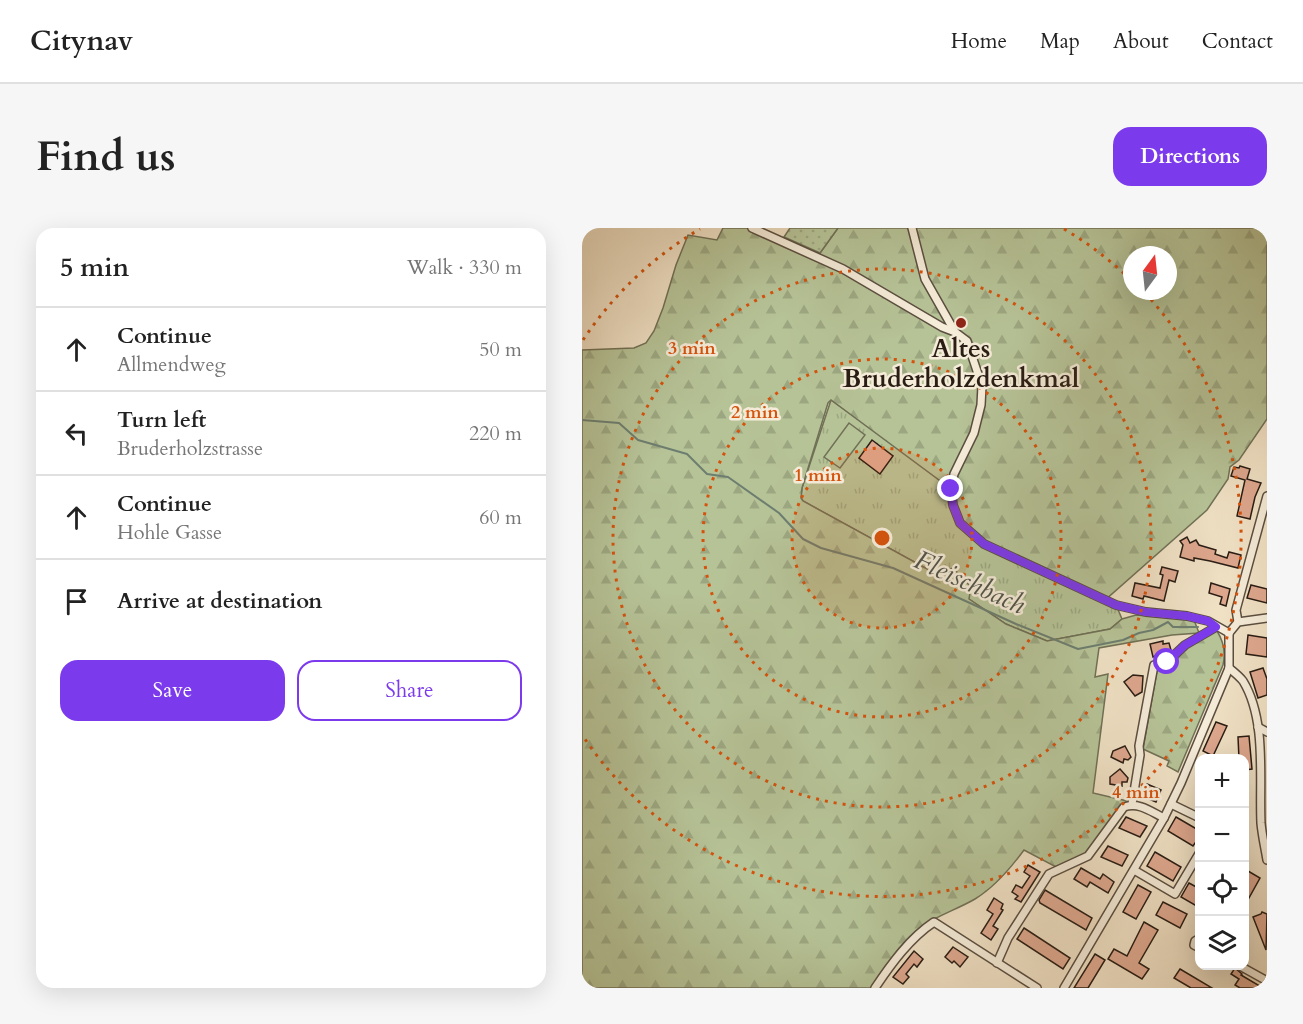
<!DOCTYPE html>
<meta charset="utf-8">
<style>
body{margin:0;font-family:Cardo,serif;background:#f6f6f6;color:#222}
.controls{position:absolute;right:18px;bottom:18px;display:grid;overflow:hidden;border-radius:12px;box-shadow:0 6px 24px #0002}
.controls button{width:54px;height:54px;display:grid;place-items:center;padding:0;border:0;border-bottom:2px solid #e0e0e0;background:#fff;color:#222;font:30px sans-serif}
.compass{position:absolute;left:541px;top:18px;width:54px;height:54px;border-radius:50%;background:#fff;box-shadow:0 6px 24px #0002;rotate:15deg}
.stop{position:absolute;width:18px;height:18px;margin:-14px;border:4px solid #7c3aed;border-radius:50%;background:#fff}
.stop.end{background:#7c3aed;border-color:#fff;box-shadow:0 2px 6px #0008}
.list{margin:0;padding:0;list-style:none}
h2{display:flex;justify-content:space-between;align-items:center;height:78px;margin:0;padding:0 24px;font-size:26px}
h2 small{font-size:20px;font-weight:400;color:#767676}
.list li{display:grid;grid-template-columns:39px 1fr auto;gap:18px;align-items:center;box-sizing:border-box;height:84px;padding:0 24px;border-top:2px solid #e0e0e0}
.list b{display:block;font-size:22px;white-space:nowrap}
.list p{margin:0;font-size:20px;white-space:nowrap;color:#767676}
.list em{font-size:20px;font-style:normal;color:#767676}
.actions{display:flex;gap:12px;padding:18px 24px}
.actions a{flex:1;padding:14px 0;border:2px solid #7c3aed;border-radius:18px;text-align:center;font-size:21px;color:#7c3aed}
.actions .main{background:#7c3aed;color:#fff}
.icon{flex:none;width:33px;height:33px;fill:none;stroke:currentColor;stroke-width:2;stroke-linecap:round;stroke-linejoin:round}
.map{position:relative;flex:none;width:685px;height:760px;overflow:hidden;border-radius:18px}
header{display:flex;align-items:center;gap:36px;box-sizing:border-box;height:84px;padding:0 30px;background:#fff;border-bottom:2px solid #e0e0e0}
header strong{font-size:28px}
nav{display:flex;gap:33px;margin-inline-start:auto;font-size:21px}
.intro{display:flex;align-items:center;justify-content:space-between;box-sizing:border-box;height:144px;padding:0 36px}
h1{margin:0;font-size:42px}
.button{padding:15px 27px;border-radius:18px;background:#7c3aed;color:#fff;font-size:21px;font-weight:700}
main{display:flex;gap:36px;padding:0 36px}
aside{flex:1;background:#fff;border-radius:18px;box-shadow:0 6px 24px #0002}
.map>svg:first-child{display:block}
.grass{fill:url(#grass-tufts);stroke:#707056;stroke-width:1.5}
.forest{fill:url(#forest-firs);stroke:#707056;stroke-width:1.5;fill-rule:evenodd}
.park{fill:url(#park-dots);stroke:#707056;stroke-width:1.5}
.garden{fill:#b6c397;stroke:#707056;stroke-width:1.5}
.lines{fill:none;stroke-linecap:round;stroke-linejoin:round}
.stream{stroke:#6d7e70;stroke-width:2}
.building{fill:#dea88f;stroke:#291d14;stroke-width:1.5}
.street-casing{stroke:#5b4e40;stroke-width:10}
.street{stroke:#f5ecd9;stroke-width:7}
.route{stroke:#7c3aed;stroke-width:8}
.ring{fill:none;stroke:#d5530d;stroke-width:3;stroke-dasharray:3 6}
.poi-dot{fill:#8f2418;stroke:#f5ecd9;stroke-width:2}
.labels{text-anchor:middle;stroke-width:5;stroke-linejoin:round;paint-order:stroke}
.poi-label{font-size:26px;font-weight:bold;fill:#291d14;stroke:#f5ecd9}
.water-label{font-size:27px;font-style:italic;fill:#51554a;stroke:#f5ecd9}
.centre{fill:#d5530d;stroke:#f5ecd9;stroke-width:3}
.ring-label{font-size:18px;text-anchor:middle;font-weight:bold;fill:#d5530d;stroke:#f5ecd9;stroke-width:5;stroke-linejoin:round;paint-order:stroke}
</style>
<header>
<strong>Citynav</strong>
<nav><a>Home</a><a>Map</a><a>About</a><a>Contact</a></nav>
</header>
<div class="intro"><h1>Find us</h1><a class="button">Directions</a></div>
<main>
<aside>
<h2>5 min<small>Walk · 330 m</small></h2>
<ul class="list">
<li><svg class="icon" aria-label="ahead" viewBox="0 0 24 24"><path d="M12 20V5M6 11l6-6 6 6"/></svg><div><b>Continue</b><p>Allmendweg</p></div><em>50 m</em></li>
<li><svg class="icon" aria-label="left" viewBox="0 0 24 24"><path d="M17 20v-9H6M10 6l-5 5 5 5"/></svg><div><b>Turn left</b><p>Bruderholzstrasse</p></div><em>220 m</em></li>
<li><svg class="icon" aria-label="ahead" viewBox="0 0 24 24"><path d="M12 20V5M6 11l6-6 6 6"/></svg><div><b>Continue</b><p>Hohle Gasse</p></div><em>60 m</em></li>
<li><svg class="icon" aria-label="arrive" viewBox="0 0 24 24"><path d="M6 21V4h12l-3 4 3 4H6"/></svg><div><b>Arrive at destination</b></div></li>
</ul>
<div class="actions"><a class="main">Save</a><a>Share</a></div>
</aside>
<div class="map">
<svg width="685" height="760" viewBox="0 0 685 760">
<defs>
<pattern id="grass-tufts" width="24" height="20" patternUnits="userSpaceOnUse" patternTransform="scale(1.5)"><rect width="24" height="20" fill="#b6c397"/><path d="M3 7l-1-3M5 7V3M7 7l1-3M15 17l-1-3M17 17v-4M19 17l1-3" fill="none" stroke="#9ca781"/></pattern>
<pattern id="forest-firs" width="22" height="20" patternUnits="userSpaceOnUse" patternTransform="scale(1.5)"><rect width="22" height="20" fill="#b6c397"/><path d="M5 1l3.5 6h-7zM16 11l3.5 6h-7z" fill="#9ca781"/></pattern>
<pattern id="park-dots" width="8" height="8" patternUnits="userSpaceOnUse" patternTransform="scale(1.5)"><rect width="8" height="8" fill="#b6c397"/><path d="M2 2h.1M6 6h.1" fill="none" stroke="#9ca781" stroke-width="1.8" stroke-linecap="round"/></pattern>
</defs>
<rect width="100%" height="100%" fill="#f0e1c5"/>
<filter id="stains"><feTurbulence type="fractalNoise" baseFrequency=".00333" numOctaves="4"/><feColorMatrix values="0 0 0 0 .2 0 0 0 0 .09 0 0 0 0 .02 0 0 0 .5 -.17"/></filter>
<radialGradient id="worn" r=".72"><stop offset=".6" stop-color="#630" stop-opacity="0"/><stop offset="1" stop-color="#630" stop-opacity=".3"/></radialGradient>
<polygon class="grass" points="249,172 534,377 540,391 528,401 465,413 424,396 387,371 356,347 221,273 219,270 220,260"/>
<g class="forest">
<path d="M 141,0 L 176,0 L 238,25 L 256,0 L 685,0 L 685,191 L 657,232 L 648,239 L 646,251 L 625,282 L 523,372 L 402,316 L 378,295 L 369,261 L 249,172 L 246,175 L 220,260 L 219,270 L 221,273 L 356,347 L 371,340 L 389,359 L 387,371 L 424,396 L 465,413 L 528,401 L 540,391 L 554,387 L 612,392 L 617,405 L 590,407 L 517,420 L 513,449 L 526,446 L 511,565 L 545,573 C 528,588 521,611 504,625 C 496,632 483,635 474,639 L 442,622 C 428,641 413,659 393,671 C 376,681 354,688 339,699 C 318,714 304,739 289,760 L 0,760 L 0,122 L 52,120 L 64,115 L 72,103 L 81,80 L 94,37 L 106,7 L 135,12 ZM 550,27 L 586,27 L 586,63 L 550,63 Z"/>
<path d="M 635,403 C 642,414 644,424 641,437 L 596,544 L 585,538 L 587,533 L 561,521 L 576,437 L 622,406 Z"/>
</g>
<polygon class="park" points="208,0 256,0 238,25 202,9"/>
<polygon class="garden" points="267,195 283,207 258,240 242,229"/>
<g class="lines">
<polyline class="stream" points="0,192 37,195 56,212 105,226 125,246 146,249 197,285 221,311 239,320 311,340 434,396 496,421 541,412 557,405 571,402 586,394 591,399 616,399"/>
</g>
<g class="building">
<polygon points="290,212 311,228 298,246 277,230"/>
<polygon points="658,238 668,241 665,251 679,255 673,269 668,291 655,288 663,252 649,248 652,239 657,240"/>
<polygon points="605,309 608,315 614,312 617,317 634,322 633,326 645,330 647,324 659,327 656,340 628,333 612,330 612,333 598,329 601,317 598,313"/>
<polygon points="580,339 596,343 593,354 587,352 582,373 562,368 561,371 550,368 553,355 578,360 581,347 578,346"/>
<polygon points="629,355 648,361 644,378 638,376 640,369 627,365"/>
<polygon points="669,357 685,361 685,375 665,370"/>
<polygon points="666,407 685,410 685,429 664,426"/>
<polygon points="581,413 581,416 587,415 589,422 571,429 568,416"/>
<polygon points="681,440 685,451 685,467 676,470 668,444"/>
<polygon points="551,447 561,448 560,464 553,468 542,454"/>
<polygon points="634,494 645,498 631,528 621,523"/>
<polygon points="667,508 670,541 663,542 663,531 657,531 656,509"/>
<polygon points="543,518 549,529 546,532 542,531 541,535 529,529 531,523"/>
<polygon points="538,541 546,550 545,554 540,554 540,558 528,556 528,549"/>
<polygon points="565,556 579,562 574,574 560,568"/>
<polygon points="544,589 565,598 558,609 537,600"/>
<polygon points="594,589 618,603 618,608 611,618 586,603"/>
<polygon points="526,618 546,627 540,638 519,629"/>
<polygon points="573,624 599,639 591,653 565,638"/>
<polygon points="446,637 458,644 439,674 433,671 436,668 430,664 434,657 440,660 448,648 442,644"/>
<polygon points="499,640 518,651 521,646 532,654 526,665 508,654 505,659 492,651"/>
<polygon points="666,643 678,650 663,677 663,650"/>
<polygon points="607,655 618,661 618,680 599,669"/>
<polygon points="556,657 569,664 554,691 541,684"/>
<polygon points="463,662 510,690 504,702 458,675 457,672"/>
<polygon points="412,670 421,676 419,681 421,682 411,698 416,701 409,712 399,705 411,686 405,682"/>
<polygon points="581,674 605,686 598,700 574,687"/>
<polygon points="680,684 685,686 684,722 671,689 679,686"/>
<polygon points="562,694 576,702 557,735 567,741 560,751 526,731 532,721 545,728"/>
<polygon points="442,700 488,730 481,741 435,711"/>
<polygon points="371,719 386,729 378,739 372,733 370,735 363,729"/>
<polygon points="332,723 341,731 335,739 332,736 324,746 327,749 321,756 311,749"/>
<polygon points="513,726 523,732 506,760 492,760"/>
<polygon points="653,740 660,746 659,747 681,760 658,760 653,757 657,751 649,746"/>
<polygon points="598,741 630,760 609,760 592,750"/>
</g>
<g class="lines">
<g class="street-casing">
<g id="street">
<polyline points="170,0 261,41 360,99 373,104"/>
<polyline points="330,0 343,51 373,104 385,113 400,158 399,177 392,205 372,246 369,261 371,277 378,295 402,316 534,377 564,384 605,388 626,393 647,405"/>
<polyline points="656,394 654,382 685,268"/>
<polyline points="647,405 656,394 685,390"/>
<path d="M 647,440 C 652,444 657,448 661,453 C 685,492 677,551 679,595 C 680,607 683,620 685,632"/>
<polyline points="676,499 685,504"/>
<polyline points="550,576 558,527 557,518 572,437 585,434 603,417 634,399"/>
<polyline points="589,576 618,590"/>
<polyline points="552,642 593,666 618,624"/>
<polyline points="618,710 613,713 612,717 618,720"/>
<path d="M 415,735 L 426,710 L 467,646 L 506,628 L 542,579 C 557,574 568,583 582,590"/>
<polyline points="658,738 685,753"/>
<path d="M 293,760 C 309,736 328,710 352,694 L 455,760"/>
<polyline points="482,760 582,590 599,555 647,440 647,405"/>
</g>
</g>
<use href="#street" class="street"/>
</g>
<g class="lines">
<polyline class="route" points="369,261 371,277 378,295 402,316 534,377 564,384 605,388 626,393 634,399 603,417 585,434"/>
</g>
<circle cx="300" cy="310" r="90" fill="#d5530d" fill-opacity=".12"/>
<g class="ring">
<circle cx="300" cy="310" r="90"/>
<circle cx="300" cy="310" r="179"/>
<circle cx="300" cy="310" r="269"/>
<path d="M1 112A359 359 0 0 1 118 1M482 1A359 359 0 0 1 549 52M563 65A359 359 0 1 1 1 508"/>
</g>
<circle class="poi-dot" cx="379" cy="95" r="6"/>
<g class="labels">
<g class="poi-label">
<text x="379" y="129">Altes<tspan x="379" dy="30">Bruderholzdenkmal</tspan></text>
</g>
<g class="water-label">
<text transform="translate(388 354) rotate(24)" y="9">Fleischbach</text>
</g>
</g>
<circle cx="300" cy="310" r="9" class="centre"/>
<g class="ring-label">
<text x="110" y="126">3 min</text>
<text x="173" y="190">2 min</text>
<text x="236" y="253">1 min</text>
<text x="554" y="570">4 min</text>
</g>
<rect width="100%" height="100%" filter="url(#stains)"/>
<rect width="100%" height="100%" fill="url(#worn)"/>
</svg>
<div class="controls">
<button>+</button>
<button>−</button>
<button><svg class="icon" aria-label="locate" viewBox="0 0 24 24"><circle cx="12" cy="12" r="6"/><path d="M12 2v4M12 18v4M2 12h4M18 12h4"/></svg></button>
<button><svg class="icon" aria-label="layers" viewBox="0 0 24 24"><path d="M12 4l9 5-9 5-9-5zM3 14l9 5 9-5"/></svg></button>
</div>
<svg class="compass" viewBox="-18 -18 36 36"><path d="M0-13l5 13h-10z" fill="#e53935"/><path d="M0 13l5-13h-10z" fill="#767676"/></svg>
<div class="stop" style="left:585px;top:434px"></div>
<div class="stop end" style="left:369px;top:261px"></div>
</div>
</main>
